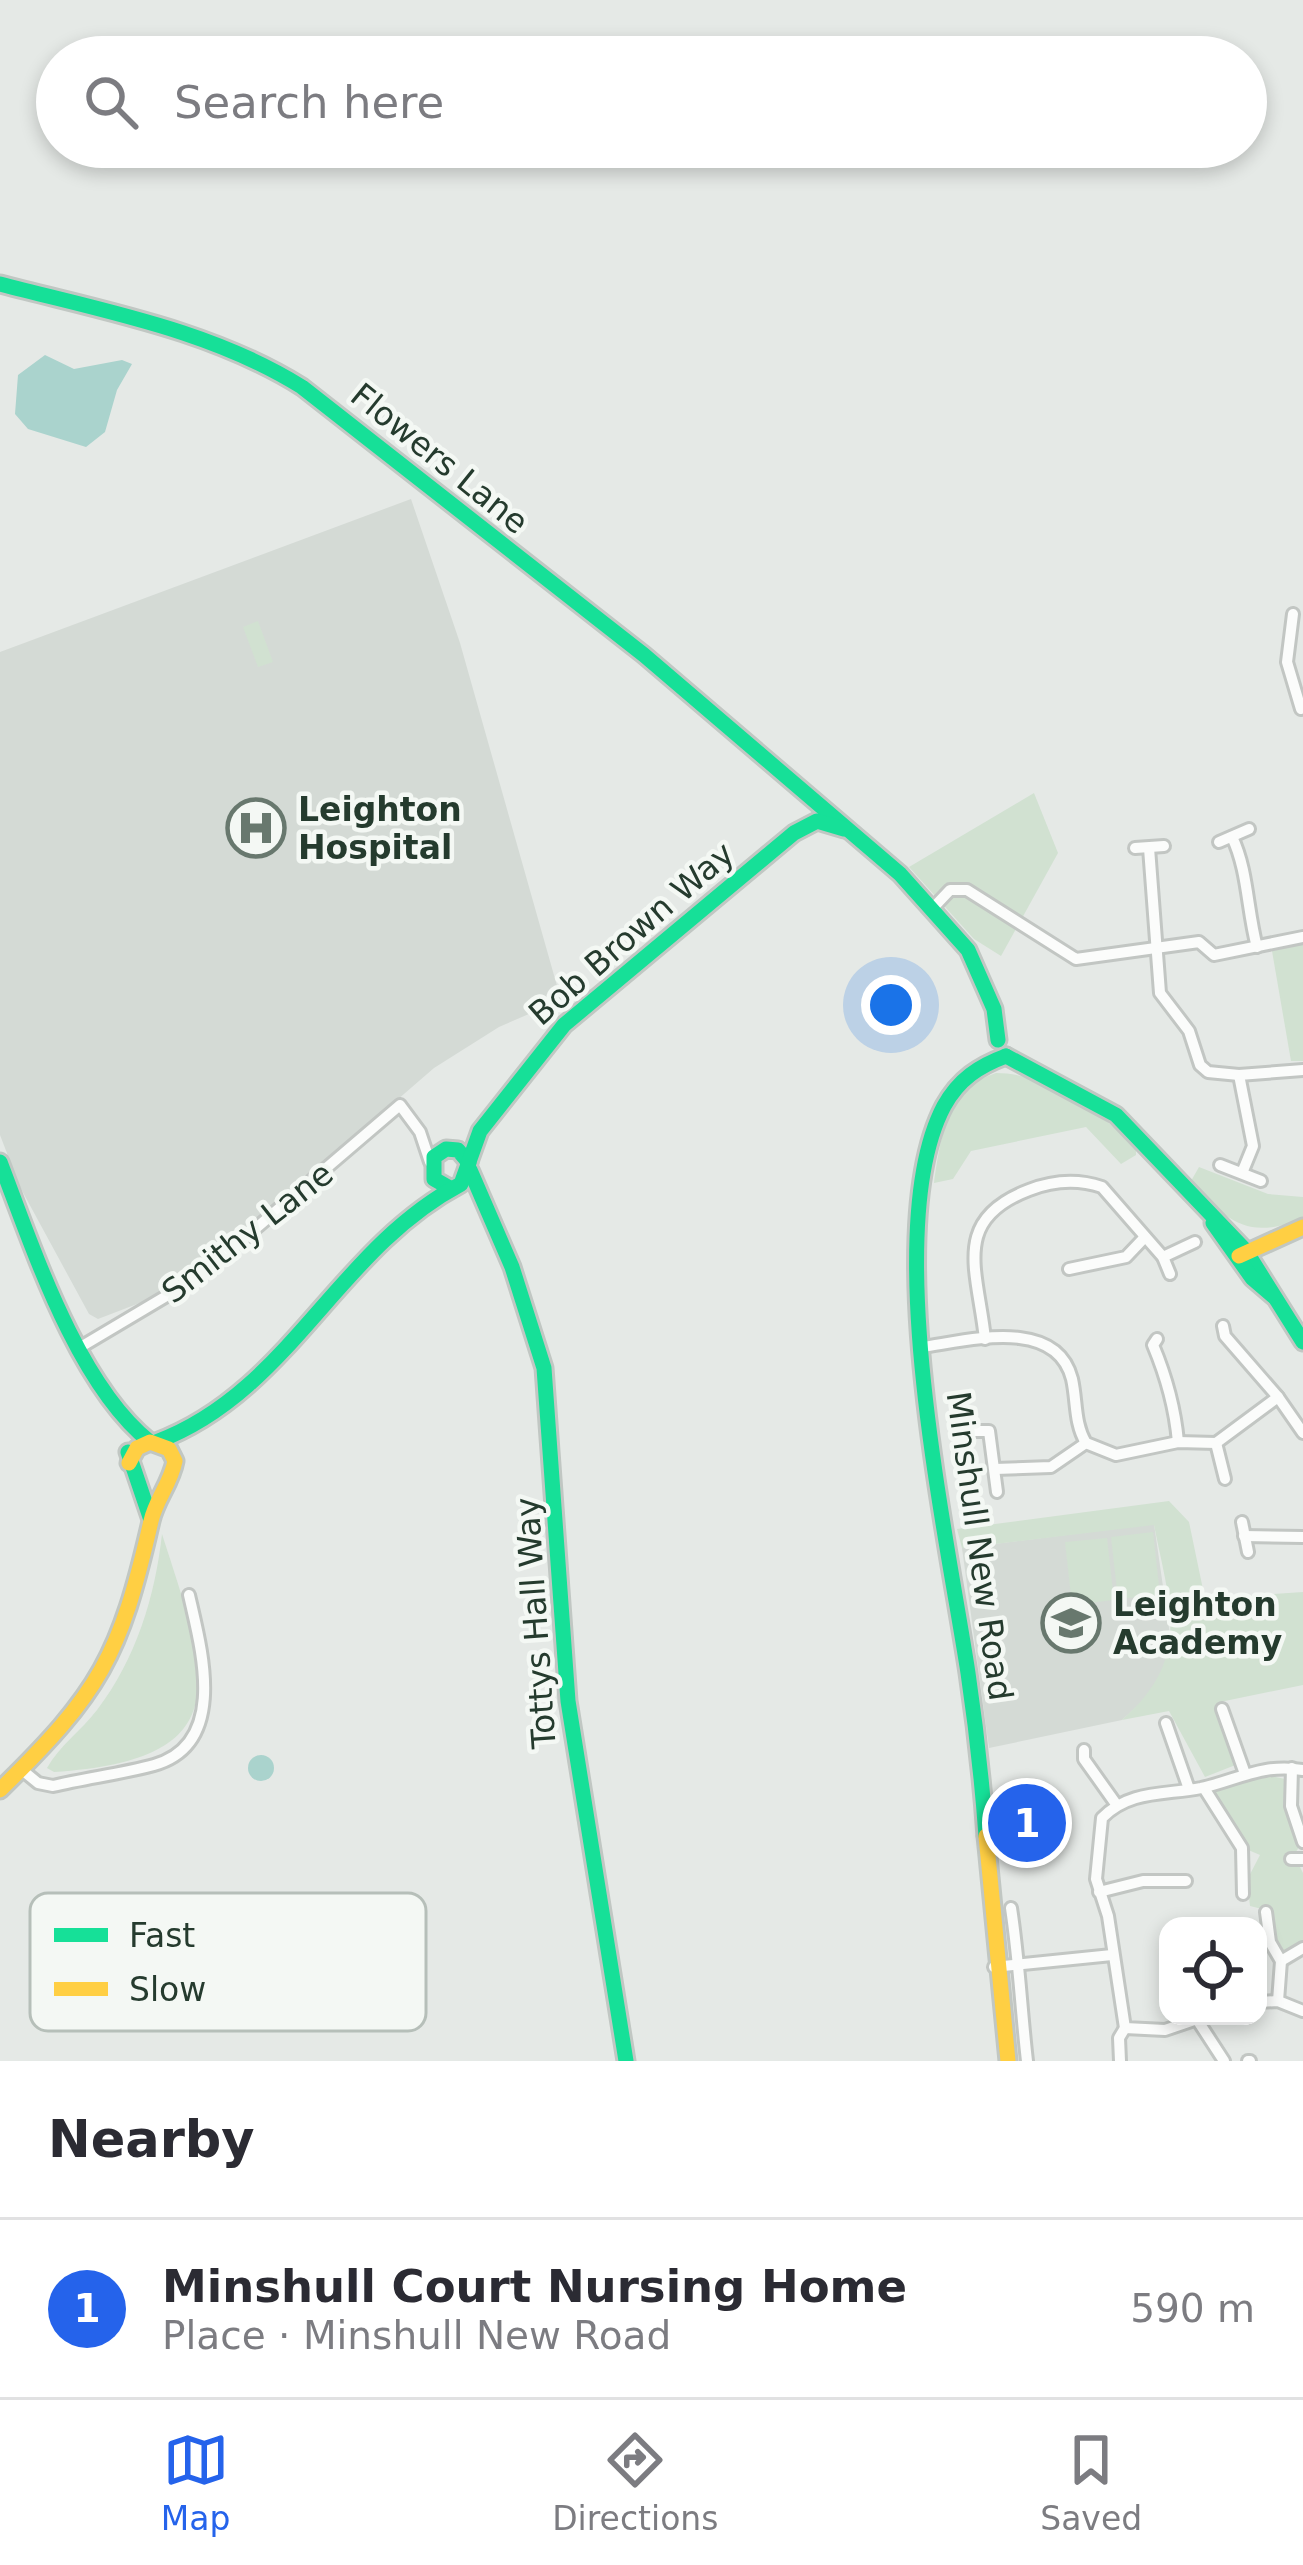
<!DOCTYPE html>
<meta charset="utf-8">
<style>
body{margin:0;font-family:"DejaVu Sans",sans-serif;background:#f7f7f7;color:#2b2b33}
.controls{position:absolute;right:36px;bottom:36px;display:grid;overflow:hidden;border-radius:24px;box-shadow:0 6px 18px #0003}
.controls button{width:108px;height:108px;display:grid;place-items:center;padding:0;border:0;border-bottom:3px solid #e1e1e2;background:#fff;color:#2b2b33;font:60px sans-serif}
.you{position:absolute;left:891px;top:1005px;width:42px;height:42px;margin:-30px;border:9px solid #fff;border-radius:50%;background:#1a73e8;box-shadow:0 0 0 18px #1a73e833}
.badge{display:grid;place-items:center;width:78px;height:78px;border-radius:50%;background:#2563eb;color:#fff;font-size:39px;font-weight:700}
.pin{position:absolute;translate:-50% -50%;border:6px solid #fff;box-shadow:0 3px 12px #0006}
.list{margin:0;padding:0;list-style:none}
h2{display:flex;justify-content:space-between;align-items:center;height:156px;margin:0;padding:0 48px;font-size:51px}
h2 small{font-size:39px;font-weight:400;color:#7c7c81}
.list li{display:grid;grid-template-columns:78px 1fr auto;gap:36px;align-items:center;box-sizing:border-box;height:180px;padding:0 48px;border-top:3px solid #e1e1e2}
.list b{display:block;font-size:45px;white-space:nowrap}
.list p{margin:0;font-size:39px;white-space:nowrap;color:#7c7c81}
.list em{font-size:39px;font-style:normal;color:#7c7c81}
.icon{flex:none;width:66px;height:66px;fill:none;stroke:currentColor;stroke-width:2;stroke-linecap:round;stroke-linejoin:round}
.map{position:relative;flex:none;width:1303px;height:2061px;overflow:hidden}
.search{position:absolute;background:#fff;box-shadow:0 6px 18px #0003;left:36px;right:36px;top:36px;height:132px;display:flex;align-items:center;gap:30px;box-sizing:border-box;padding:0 42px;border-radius:66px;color:#7c7c81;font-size:45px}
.sheet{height:336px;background:#fff}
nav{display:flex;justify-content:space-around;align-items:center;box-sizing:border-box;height:168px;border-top:3px solid #e1e1e2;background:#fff;font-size:33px;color:#7c7c81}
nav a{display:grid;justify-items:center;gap:6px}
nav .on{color:#2563eb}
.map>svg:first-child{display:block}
.built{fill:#d4dad5}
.green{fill:#d1e1d1}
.water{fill:#aad3cd}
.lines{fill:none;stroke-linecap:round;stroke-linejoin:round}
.street-casing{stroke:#c2c6c3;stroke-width:16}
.fast-casing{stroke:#c1c7c3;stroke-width:21}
.slow-casing{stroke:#c1c7c3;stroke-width:21}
.street{stroke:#fbfcfb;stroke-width:10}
.fast{stroke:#16e098;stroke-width:15}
.slow{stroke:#ffcf43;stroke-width:15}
.labels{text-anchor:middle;stroke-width:9;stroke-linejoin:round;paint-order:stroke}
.street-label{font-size:33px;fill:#253b2e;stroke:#f4f8f4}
.poi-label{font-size:33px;font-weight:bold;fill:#253b2e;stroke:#f4f8f4;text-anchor:start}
.key{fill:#f4f8f4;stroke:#b6bfb9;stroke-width:3}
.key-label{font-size:33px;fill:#253b2e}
</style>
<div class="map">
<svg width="1303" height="2061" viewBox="0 0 1303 2061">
<rect width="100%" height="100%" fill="#e5e9e6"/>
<g class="built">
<polygon points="411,499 460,643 561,1000 499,1027 434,1068 233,1242 150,1299 98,1319 89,1314 20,1187 0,1135 0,652"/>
<polygon points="1154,1524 1172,1649 1154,1691 1122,1720 989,1748 962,1548"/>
</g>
<g class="green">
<polygon points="258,621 273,662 258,667 243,627"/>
<polygon points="1034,793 1058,853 1001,956 974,939 909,867"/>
<polygon points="1303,944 1303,1061 1291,1061 1272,951"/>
<path d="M 996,1073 C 1047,1073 1102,1113 1136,1148 L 1136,1155 L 1121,1164 L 1086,1127 L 971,1151 L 953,1179 L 934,1183 C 941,1138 945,1090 996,1073 Z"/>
<path d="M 1199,1167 L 1268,1194 L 1303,1197 L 1303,1219 C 1245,1240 1229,1222 1191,1181 Z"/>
<path d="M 1169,1501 L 1189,1522 L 1205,1599 L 1303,1592 L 1303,1685 L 1220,1702 L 1238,1764 L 1205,1777 L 1169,1711 L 1122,1720 C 1192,1659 1170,1606 1154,1525 L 962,1548 L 957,1529 Z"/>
<polygon points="1153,1532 1160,1595 1118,1599 1111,1537"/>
<path d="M 162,1534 C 208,1677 243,1760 54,1772 L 47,1768 C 60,1745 81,1731 97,1710 C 136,1659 155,1597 162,1534 Z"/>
<polygon points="1107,1538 1114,1600 1072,1605 1065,1542"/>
<polygon points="1262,1774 1285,1779 1287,1815 1300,1846 1288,1863 1299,1865 1303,1873 1303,1943 1281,1953 1273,1941 1270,1911 1250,1906 1247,1880 1260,1855 1246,1849 1210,1794"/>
</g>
<g class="water">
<polygon points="45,355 74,369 122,360 132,364 117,390 105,432 86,447 28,429 15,414 18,375"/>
<circle cx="261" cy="1768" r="13"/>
</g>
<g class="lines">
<g class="street-casing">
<g id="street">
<polyline points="1293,614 1287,662 1301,709"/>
<path d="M 1232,837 C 1248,870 1247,910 1257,947"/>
<polyline points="1219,842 1249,829"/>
<polyline points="1135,848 1164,846"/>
<polyline points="1149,848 1160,993 1189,1031 1200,1065 1208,1072 1239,1075 1303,1070"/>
<polyline points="932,909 950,890 967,890 1076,959 1199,942 1214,955 1303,937"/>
<polyline points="1239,1075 1253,1146 1242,1173"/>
<polyline points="1220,1165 1261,1181"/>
<polyline points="1163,1257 1195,1242"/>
<polyline points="1069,1269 1126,1257 1145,1237"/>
<polyline points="1223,1326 1225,1336 1278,1397"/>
<path d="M 985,1339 C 978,1271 950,1220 1029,1190 C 1052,1181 1078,1179 1102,1187 L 1163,1257 L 1170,1274"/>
<path d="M 1157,1339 L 1153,1345 C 1166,1376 1175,1408 1178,1442"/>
<polyline points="84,1345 200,1276 400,1105 420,1132 430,1162"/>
<path d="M 922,1347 C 967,1341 1056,1316 1072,1379 C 1077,1401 1074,1423 1086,1443 L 1116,1455 L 1178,1442 L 1216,1443 L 1278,1397 L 1303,1433"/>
<polyline points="961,1431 989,1431 997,1492"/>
<polyline points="1216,1443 1225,1479"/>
<polyline points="995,1469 1051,1467 1086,1443"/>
<polyline points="1242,1522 1248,1552"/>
<polyline points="1244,1536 1303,1537"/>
<polyline points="1222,1709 1244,1771"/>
<polyline points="1166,1723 1189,1789"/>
<polyline points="1084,1750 1084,1759 1116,1804"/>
<polyline points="1292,1768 1291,1806 1303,1842"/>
<path d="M 21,1769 L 38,1783 L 53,1786 C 86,1778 121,1774 154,1765 C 229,1744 201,1648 189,1595"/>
<polyline points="1204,1788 1242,1848 1243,1894"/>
<polyline points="1291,1859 1303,1859"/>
<polyline points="1099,1892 1143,1881 1186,1881"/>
<path d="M 1011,1908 C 1019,1960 1021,2009 1027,2061"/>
<polyline points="1266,1912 1270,1942 1281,1961 1278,2001"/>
<polyline points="1281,1961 1303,1948"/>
<polyline points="994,1967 1112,1955"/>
<polyline points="1258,2002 1278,2001 1303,2011"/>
<path d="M 1206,2016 L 1165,2030 L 1125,2028 L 1108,1916 L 1096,1879 L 1102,1818 C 1129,1790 1165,1795 1201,1788 C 1237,1780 1263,1763 1303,1770"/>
<polyline points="1198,2021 1224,2061"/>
<polyline points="1120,2061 1119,2038 1125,2028"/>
<polyline points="1248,2061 1250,2061"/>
</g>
</g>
<g class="fast-casing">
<g id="fast">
<path d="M 0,284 C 103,311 211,330 302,387 L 644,655 L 900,874 L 968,950 L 994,1009 L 998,1040"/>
<polyline points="1006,1056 1116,1115 1246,1251 1303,1342"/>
<path d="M 0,1162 C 33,1248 77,1384 150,1442"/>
<polyline points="470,1170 512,1267 544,1368 568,1701 626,2061"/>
<polyline points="448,1187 434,1179 434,1157 446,1149 458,1150 469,1163"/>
<polyline points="1213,1223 1252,1278 1273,1296"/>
<path d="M 156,1442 C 290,1392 336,1250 461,1184 L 480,1131 L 564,1025 L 794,833 L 817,821 L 844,829"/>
<polyline points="128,1452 150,1517"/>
<path d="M 986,1836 C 982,1781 976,1727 968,1673 C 947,1535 879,1229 944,1106 C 959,1079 979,1066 1006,1056"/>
</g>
</g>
<g class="slow-casing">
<g id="slow">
<polyline points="1239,1256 1303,1227"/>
<path d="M 0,1790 C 100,1692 120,1657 151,1521 C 156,1499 171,1483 175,1461 L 169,1449 L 150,1442 L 137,1448 L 129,1463"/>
<polyline points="986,1836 1008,2061"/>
</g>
</g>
<use href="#street" class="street"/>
<use href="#fast" class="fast"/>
<use href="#slow" class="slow"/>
</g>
<defs>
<g id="hospital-ring" transform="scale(3)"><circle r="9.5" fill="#f4f8f4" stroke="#68786e" stroke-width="1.5"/><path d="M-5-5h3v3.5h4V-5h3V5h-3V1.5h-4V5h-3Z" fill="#68786e"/></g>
<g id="school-ring" transform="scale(3)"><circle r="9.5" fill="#f4f8f4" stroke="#68786e" stroke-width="1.5"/><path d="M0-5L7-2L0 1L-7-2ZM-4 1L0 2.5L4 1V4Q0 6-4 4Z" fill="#68786e"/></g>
</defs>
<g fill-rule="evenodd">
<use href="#hospital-ring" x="256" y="828"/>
<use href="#school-ring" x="1071" y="1623"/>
</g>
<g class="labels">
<g class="street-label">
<text transform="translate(440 458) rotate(39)" y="12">Flowers Lane</text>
<text transform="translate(631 933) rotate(-41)" y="12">Bob Brown Way</text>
<text transform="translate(247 1232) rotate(-38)" y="12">Smithy Lane</text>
<text transform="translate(980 1546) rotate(82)" y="12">Minshull New Road</text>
<text transform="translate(535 1623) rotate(-94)" y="12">Tottys Hall Way</text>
</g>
<g class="poi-label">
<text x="298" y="821">Leighton<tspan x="298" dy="38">Hospital</tspan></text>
<text x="1113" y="1616">Leighton<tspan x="1113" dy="38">Academy</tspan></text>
</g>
</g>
<rect x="30" y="1893" width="396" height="138" rx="18" class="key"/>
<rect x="54" y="1928" width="54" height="14" fill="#16e098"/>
<rect x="54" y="1982" width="54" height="14" fill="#ffcf43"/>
<g class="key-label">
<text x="129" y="1947">Fast</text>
<text x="129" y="2001">Slow</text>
</g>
</svg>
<div class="controls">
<button><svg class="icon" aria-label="locate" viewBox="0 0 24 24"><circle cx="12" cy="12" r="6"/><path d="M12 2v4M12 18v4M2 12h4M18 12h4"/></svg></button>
</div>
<div class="you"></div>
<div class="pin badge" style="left:1027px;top:1823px">1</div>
<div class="search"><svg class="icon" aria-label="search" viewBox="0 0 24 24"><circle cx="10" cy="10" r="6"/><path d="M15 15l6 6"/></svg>Search here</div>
</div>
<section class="sheet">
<h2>Nearby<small></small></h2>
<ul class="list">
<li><span class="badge">1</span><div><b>Minshull Court Nursing Home</b><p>Place · Minshull New Road</p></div><em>590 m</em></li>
</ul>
</section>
<nav>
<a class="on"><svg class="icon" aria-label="map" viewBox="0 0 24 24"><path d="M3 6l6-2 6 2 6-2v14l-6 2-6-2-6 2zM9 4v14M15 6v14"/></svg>Map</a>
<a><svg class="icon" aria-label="directions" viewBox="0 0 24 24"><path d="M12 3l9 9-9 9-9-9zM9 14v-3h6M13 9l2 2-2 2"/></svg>Directions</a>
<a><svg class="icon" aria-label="saved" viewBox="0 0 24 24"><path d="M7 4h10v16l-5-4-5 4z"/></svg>Saved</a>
</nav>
